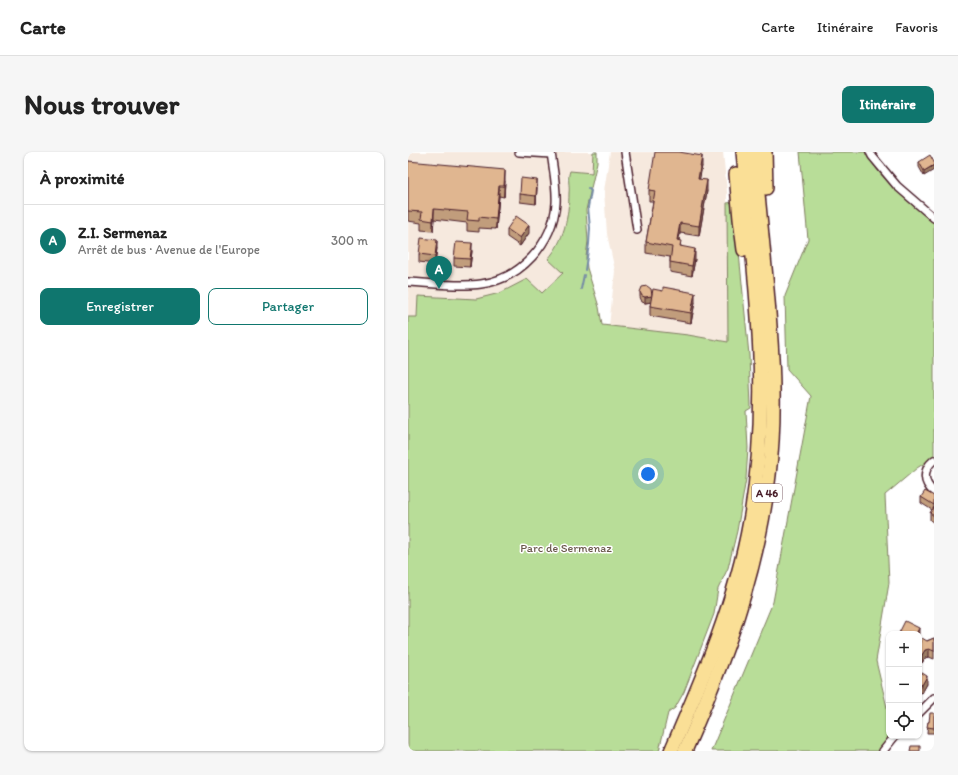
<!DOCTYPE html>
<html lang="fr">
<meta charset="utf-8">
<style>
body{margin:0;font-family:Itim,sans-serif;background:#f6f6f6;color:#222}
.controls{position:absolute;right:12px;bottom:12px;display:grid;overflow:hidden;border-radius:8px;box-shadow:0 1px 3px #0004}
.controls button{width:36px;height:36px;display:grid;place-items:center;padding:0;border:0;border-bottom:1px solid #e0e0e0;background:#fff;color:#222;font:20px sans-serif}
.you{position:absolute;left:240px;top:322px;width:14px;height:14px;margin:-10px;border:3px solid #fff;border-radius:50%;background:#1a73e8;box-shadow:0 0 0 6px #1a73e833}
.badge{display:grid;place-items:center;width:26px;height:26px;border-radius:50%;background:#0f766e;color:#fff;font-size:13px;font-weight:700}
.pin{position:absolute;translate:-50% -33px;filter:drop-shadow(0 1px 2px #0008)}
.pin::after{content:'';position:absolute;top:21px;width:14px;height:12px;background:inherit;clip-path:polygon(0 0,100% 0,50% 100%)}
.list{margin:0;padding:0;list-style:none}
h2{display:flex;justify-content:space-between;align-items:center;height:52px;margin:0;padding:0 16px;font-size:17px}
h2 small{font-size:13px;font-weight:400;color:#767676}
.list li{display:grid;grid-template-columns:26px 1fr auto;gap:12px;align-items:center;box-sizing:border-box;height:72px;padding:0 16px;border-top:1px solid #e0e0e0}
.list b{display:block;font-size:15px;white-space:nowrap}
.list p{margin:0;font-size:13px;white-space:nowrap;color:#767676}
.list em{font-size:13px;font-style:normal;color:#767676}
.actions{display:flex;gap:8px;padding:12px 16px}
.actions a{flex:1;padding:9px 0;border:1px solid #0f766e;border-radius:8px;text-align:center;font-size:14px;color:#0f766e}
.actions .main{background:#0f766e;color:#fff}
.icon{flex:none;width:22px;height:22px;fill:none;stroke:currentColor;stroke-width:2;stroke-linecap:round;stroke-linejoin:round}
.map{position:relative;flex:none;width:526px;height:599px;overflow:hidden;border-radius:8px}
header{display:flex;align-items:center;gap:24px;box-sizing:border-box;height:56px;padding:0 20px;background:#fff;border-bottom:1px solid #e0e0e0}
header strong{font-size:19px}
nav{display:flex;gap:22px;margin-inline-start:auto;font-size:14px}
.intro{display:flex;align-items:center;justify-content:space-between;box-sizing:border-box;height:96px;padding:0 24px}
h1{margin:0;font-size:28px}
.button{padding:10px 18px;border-radius:8px;background:#0f766e;color:#fff;font-size:14px;font-weight:700}
main{display:flex;gap:24px;padding:0 24px}
aside{flex:1;background:#fff;border-radius:8px;box-shadow:0 1px 3px #0004}
.map>svg:first-child{display:block}
.built{fill:#f6e9de}
.green{fill:#b8dd98;stroke:#817e62}
.lines{fill:none;stroke-linecap:round;stroke-linejoin:round}
.stream{stroke:#768ca5;stroke-width:2}
.minor-casing{stroke:#4a1f2b;stroke-width:10}
.motorway-casing{stroke:#4a1f2b;stroke-width:16}
.minor{stroke:#fff;stroke-width:7}
.motorway{stroke:#fadf96;stroke-width:13}
.wall{fill:#c19d7c;stroke:#4a1f2b}
.shaded-wall{fill:#9d7f65;stroke:#4a1f2b}
.building{fill:#e0b690;stroke:#4a1f2b}
.labels{text-anchor:middle;stroke-width:3;stroke-linejoin:round;paint-order:stroke}
.shield{fill:#fff;stroke:#80626b;stroke-width:1}
.shield-label{font-size:11px;font-weight:bold;fill:#4a1f2b}
.park-label{font-size:12px;fill:#6b584c;stroke:#fff}
</style>
<header>
<strong>Carte</strong>
<nav><a>Carte</a><a>Itinéraire</a><a>Favoris</a></nav>
</header>
<div class="intro"><h1>Nous trouver</h1><a class="button">Itinéraire</a></div>
<main>
<aside>
<h2>À proximité<small></small></h2>
<ul class="list">
<li><span class="badge">A</span><div><b>Z.I. Sermenaz</b><p>Arrêt de bus · Avenue de l'Europe</p></div><em>300 m</em></li>
</ul>
<div class="actions"><a class="main">Enregistrer</a><a>Partager</a></div>
</aside>
<div class="map">
<svg width="526" height="599" viewBox="0 0 526 599">
<rect width="100%" height="100%" fill="#fff"/>
<filter id="ink" filterUnits="userSpaceOnUse"><feTurbulence type="fractalNoise" baseFrequency=".025" numOctaves="2"/><feDisplacementMap in="SourceGraphic" scale="8" xChannelSelector="R" yChannelSelector="G"/><feConvolveMatrix kernelMatrix="1 2 1 2 8 2 1 2 1" color-interpolation-filters="sRGB"/></filter>
<g filter="url(#ink)">
<g class="built">
<polygon points="0,0 185,0 184,21 162,20 159,26 162,40 160,63 154,84 142,105 155,121 134,141 119,127 92,141 68,147 10,144 9,165 0,165"/>
<polygon points="202,0 315,0 319,40 320,190 280,183 201,174 207,119 199,82 196,39"/>
</g>
<g class="green">
<path d="M 185,0 L 189,0 L 189,10 L 178,58 L 180,89 L 178,105 L 179,116 L 191,155 L 194,173 L 280,183 L 320,190 L 319,51 L 326,50 L 341,203 L 343,256 L 338,259 L 340,296 L 338,327 L 329,379 L 320,416 L 310,437 L 306,462 L 276,540 L 267,556 L 260,561 L 251,599 L 0,599 L 0,165 L 9,165 L 10,144 L 68,147 L 92,141 L 119,127 L 134,141 L 155,121 L 140,107 C 156,89 161,64 161,41 C 162,33 159,27 162,19 L 184,21 Z"/>
<path d="M 392,0 L 458,0 C 470,26 504,53 526,71 L 526,305 L 509,316 L 477,343 L 481,431 L 468,509 L 481,564 L 481,574 L 480,587 L 471,599 L 303,599 L 365,450 L 403,244 L 379,217 L 377,144 L 400,87 Z"/>
</g>
<g class="lines">
<g class="stream">
<polyline points="177,118 181,92 182,76 180,55 183,39 180,36"/>
<polyline points="173,137 176,123"/>
</g>
<g class="minor-casing">
<g id="minor">
<polyline points="111,0 143,2"/>
<polyline points="217,0 229,78"/>
<polyline points="462,0 464,4 489,34 526,66"/>
<path d="M 0,130 C 24,131 49,135 73,132 C 113,127 145,91 148,51 C 149,34 145,17 143,0"/>
<path d="M 526,308 C 514,318 515,331 526,340"/>
<polyline points="511,561 526,546"/>
<polyline points="475,599 487,584"/>
</g>
</g>
<g class="motorway-casing">
<g id="motorway">
<polyline points="357,0 358,36"/>
<polyline points="328,22 332,67 336,98"/>
<path d="M 263,599 C 295,525 328,449 342,369 C 359,275 353,180 343,86 C 340,57 338,29 335,0"/>
<path d="M 277,599 C 316,510 350,420 361,323 C 369,257 364,191 358,126 C 354,84 350,42 346,0"/>
</g>
</g>
<use href="#minor" class="minor"/>
<use href="#motorway" class="motorway"/>
</g>
<g class="wall">
<polygon points="0,9 97,29 96,45 91,44 88,77 71,76 71,80 59,79 59,71 26,67 25,79 13,78 13,71 0,69"/>
<polygon points="511,10 526,10 516,24 511,15"/>
<polygon points="294,14 291,27 299,39 291,84 272,81 271,89 273,94 287,107 284,124 262,120 262,105 238,101 238,90 245,49 241,49 241,38"/>
<polygon points="129,36 128,52 112,50 112,42"/>
<polygon points="99,77 121,81 112,94 99,85"/>
<polygon points="29,96 27,112 11,110 11,102"/>
<polygon points="64,99 62,115 46,114 46,106"/>
<polygon points="232,140 244,144 287,150 283,171 242,164 242,154 243,150 237,151 234,150 232,145"/>
<polygon points="526,344 526,371 522,368 522,361 524,358 513,351 513,345"/>
<polygon points="526,486 526,507 521,505 517,506 514,511 511,509 511,492"/>
<polygon points="511,519 519,532 514,541 511,540"/>
<polygon points="526,561 526,581 519,581 520,570 521,570"/>
</g>
<g class="shaded-wall">
<polygon points="294,4 294,14 290,37 290,27"/>
<polygon points="526,13 526,18 516,24 516,19"/>
<polygon points="97,18 97,29 96,45 96,34"/>
<polygon points="129,28 129,36 128,52 128,44"/>
<polygon points="299,28 299,39 291,84 291,74"/>
<polygon points="91,34 91,44 88,77 88,67"/>
<polygon points="26,57 26,67 25,79 25,69"/>
<polygon points="272,71 272,81 269,99 269,88"/>
<polygon points="121,73 121,81 112,94 112,86"/>
<polygon points="29,88 29,96 27,112 27,104"/>
<polygon points="64,91 64,99 62,115 62,107"/>
<polygon points="287,97 287,107 284,124 284,114"/>
<polygon points="287,141 287,150 283,171 283,161"/>
<polygon points="244,144 244,150 237,151 237,145"/>
<polygon points="511,476 511,482 508,482"/>
<polygon points="521,497 521,505 517,506 514,511 514,503 517,498"/>
<polygon points="519,524 519,532 514,541 514,533"/>
</g>
<g class="building">
<polygon points="247,0 271,0 294,4 290,27 299,28 291,74 272,71 269,88 273,89 272,94 287,97 284,114 262,110 264,95 238,90 247,39 241,38"/>
<polygon points="522,3 526,10 526,13 516,19 511,10"/>
<polygon points="0,9 97,18 96,34 91,34 88,67 71,65 71,69 59,68 60,60 26,57 25,69 13,67 14,60 0,59"/>
<polygon points="113,26 129,28 128,44 112,42"/>
<polygon points="108,64 121,73 112,86 99,77"/>
<polygon points="13,86 29,88 27,104 11,102"/>
<polygon points="48,90 64,91 62,107 46,106"/>
<polygon points="239,134 243,137 244,144 237,145 234,144 232,140 234,135"/>
<polygon points="255,135 287,141 283,161 242,154 245,137 255,139"/>
<polygon points="517,339 526,344 526,353 513,345"/>
<polygon points="526,355 526,364 522,361"/>
<polygon points="497,469 511,476 508,482 504,482 500,480 499,482 491,481"/>
<polygon points="514,486 519,489 526,486 526,499 521,497 517,498 514,503 511,501 511,492"/>
<polygon points="511,519 519,524 514,533 511,532"/>
<polygon points="522,561 526,561 526,576 519,575 520,570 521,570"/>
<polygon points="503,594 512,594 512,599 502,599"/>
</g>
</g>
<g class="labels">
<rect class="shield" x="344" y="332" width="30" height="18" rx="3"/>
<g class="shield-label">
<text x="359" y="345">A 46</text>
</g>
<g class="park-label">
<text x="158" y="400">Parc de Sermenaz</text>
</g>
</g>
</svg>
<div class="controls">
<button>+</button>
<button>−</button>
<button><svg class="icon" aria-label="locate" viewBox="0 0 24 24"><circle cx="12" cy="12" r="6"/><path d="M12 2v4M12 18v4M2 12h4M18 12h4"/></svg></button>
</div>
<div class="you"></div>
<div class="pin badge" style="left:31px;top:137px">A</div>
</div>
</main>
